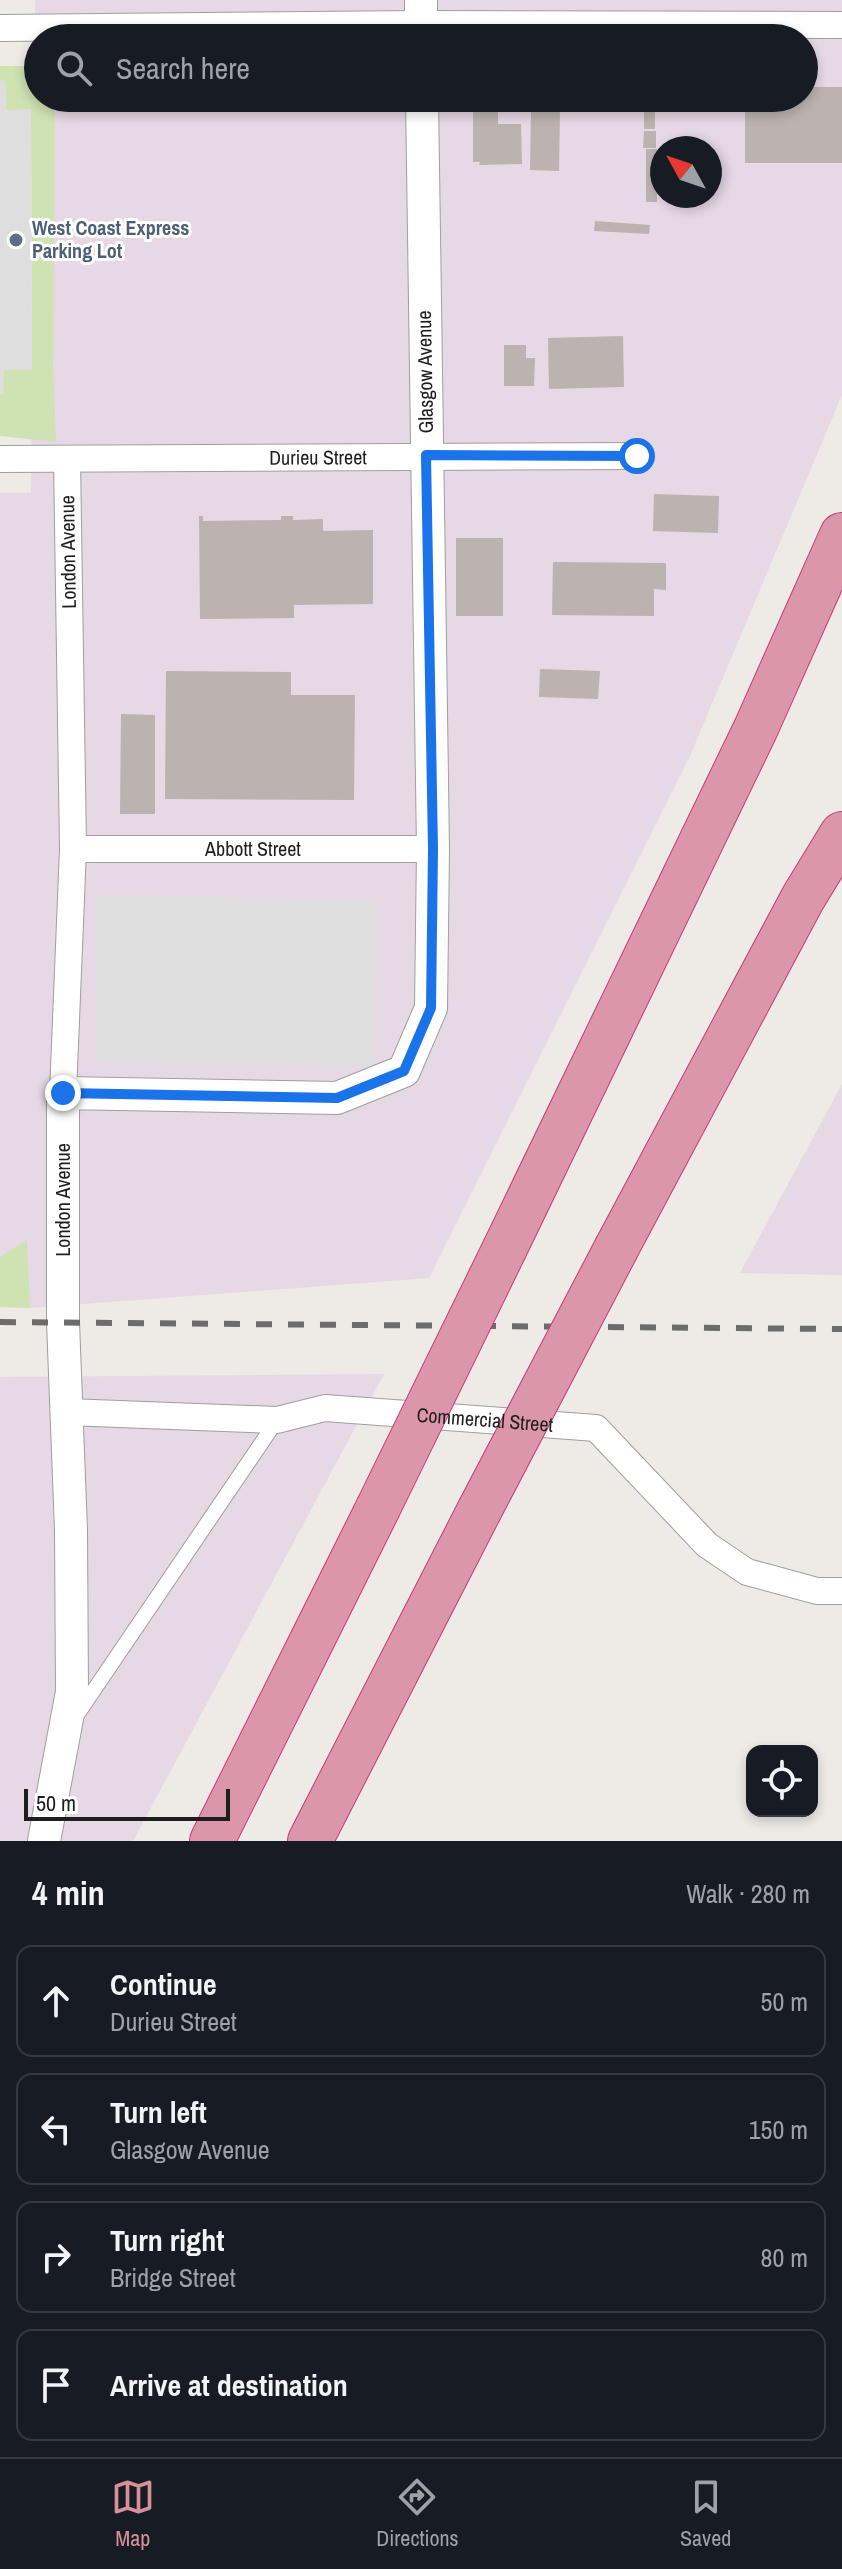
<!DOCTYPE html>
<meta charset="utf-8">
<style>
body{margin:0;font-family:"Archivo Narrow",sans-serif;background:#20242c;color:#f1f3f6}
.controls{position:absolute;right:24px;bottom:24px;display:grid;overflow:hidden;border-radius:16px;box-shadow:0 4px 12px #0003}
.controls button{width:72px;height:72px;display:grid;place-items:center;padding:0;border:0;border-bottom:2px solid #363941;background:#171b24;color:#f1f3f6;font:40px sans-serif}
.compass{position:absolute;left:650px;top:136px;width:72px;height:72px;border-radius:50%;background:#171b24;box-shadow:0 4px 12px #0003;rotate:310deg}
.scale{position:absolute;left:24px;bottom:20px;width:206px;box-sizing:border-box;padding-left:8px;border:4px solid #1e1e1e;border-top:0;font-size:22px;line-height:28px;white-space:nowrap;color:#1e1e1e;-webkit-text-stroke:6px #fff;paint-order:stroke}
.stop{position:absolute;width:24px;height:24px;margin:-18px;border:6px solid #1a73e8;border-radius:50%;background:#fff}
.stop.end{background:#1a73e8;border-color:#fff;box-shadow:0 2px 8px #0008}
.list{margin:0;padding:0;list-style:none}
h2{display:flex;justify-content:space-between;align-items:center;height:104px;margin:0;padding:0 32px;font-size:34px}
h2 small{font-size:26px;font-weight:400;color:#9ea1a6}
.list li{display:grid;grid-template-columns:52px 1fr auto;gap:24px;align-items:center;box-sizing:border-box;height:112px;margin:0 16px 16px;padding:0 16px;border:2px solid #363941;border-radius:16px}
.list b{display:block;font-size:30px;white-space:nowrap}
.list p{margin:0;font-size:26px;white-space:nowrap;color:#9ea1a6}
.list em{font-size:26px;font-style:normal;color:#9ea1a6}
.icon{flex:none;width:44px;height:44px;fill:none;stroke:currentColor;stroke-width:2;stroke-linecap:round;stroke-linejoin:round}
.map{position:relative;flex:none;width:842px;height:1841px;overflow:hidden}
.search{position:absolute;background:#171b24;box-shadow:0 4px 12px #0003;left:24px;right:24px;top:24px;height:88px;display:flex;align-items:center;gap:20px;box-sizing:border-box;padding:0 28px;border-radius:44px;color:#9ea1a6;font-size:30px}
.sheet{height:616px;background:#171b24}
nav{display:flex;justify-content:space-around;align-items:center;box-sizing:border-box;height:112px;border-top:2px solid #363941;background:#171b24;font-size:22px;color:#9ea1a6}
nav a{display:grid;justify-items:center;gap:4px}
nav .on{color:#d6909a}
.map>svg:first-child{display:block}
.industrial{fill:#e6d8e5;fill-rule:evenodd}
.grass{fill:#cfe2b1}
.parking{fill:#dedede}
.building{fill:#bbb3af}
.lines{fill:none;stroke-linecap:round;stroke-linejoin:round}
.service-casing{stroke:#9f9f9f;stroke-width:16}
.minor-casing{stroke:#9f9f9f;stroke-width:28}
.tertiary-casing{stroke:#9f9f9f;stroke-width:34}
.motorway-casing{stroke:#c63979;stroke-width:46}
.service{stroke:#fff;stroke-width:14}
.minor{stroke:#fff;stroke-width:26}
.tertiary{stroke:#fff;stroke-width:32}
.motorway{stroke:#dc96ab;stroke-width:44}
.rail{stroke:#6c6c6c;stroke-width:6;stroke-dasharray:16 16;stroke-linecap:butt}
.motorway-bridge-casing{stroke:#c63979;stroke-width:46;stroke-linecap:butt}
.motorway-bridge{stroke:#dc96ab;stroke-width:44}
.route{stroke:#1a73e8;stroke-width:10}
.service-dot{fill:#5c6f8a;stroke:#fff;stroke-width:3}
.labels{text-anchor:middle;stroke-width:6;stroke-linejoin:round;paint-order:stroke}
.service-label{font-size:20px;font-weight:bold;fill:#4e5e75;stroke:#fff;text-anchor:start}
.street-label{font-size:20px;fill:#1e1e1e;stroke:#fff}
</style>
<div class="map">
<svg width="842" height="1841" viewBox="0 0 842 1841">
<rect width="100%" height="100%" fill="#eeeae6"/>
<g class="industrial">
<path d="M 35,0 L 842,0 L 842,395 L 690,756 L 429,1278 L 30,1308 L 0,1307 L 0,493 L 31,493 ZM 38,38 L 804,38 L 804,98 L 38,98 ZM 662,148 L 710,148 L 710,196 L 662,196 Z"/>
<polygon points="842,1084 842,1275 740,1273"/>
<polygon points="384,1374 133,1841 0,1841 0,1377"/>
</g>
<g class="grass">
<polygon points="0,66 38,66 38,98 55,98 53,368 56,442 0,436 0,394 3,394 3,370 32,370 31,110 6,110 5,81 0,81"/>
<polygon points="27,1240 30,1308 0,1307 0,1257"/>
</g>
<g class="parking">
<polygon points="5,80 6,110 31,109 32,370 4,370 3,394 0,394 0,81"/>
<polygon points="97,895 376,899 373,1066 95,1062"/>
</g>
<g class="building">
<polygon points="804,87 842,87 842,163 745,163 745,98 804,98"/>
<rect x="644" y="98" width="11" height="31"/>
<polygon points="473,109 498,109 498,124 521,124 522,164 479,165 480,162 473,162"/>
<polygon points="531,109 560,109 559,171 530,170"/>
<polygon points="644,131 656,131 656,148 643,148"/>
<rect x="646" y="149" width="11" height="53"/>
<polygon points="595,221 650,225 649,234 594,231"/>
<polygon points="623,336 624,387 549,389 548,338"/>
<polygon points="504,345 526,345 526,358 535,358 534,386 504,386"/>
<polygon points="654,494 719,496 718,533 653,531"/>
<polygon points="199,516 203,516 203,521 281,520 281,516 293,516 293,520 323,519 323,531 373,530 373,604 294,605 294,618 200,619"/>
<rect x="456" y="538" width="47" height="78"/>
<polygon points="553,562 666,563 666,590 654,589 654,616 552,615"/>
<polygon points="540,669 600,671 598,699 539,697"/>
<polygon points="166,671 291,672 291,695 355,695 354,800 165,799"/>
<polygon points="121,714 155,715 155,814 120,814"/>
</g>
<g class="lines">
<g class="service-casing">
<polyline id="service" points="79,1712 277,1420"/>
</g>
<g class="minor-casing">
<g id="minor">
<polyline points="0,28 421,24 842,25"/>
<path id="s1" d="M 0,459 L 637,456"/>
<path id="s2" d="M 73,849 L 433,849"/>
<polyline points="63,1093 73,849 67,460"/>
<path id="s3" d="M 67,1412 L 277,1420 L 325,1408 L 596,1428 L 707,1545 L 747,1572 L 817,1591 L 842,1591"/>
</g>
</g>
<g class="tertiary-casing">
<g id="tertiary">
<polyline points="421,0 421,38"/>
<polyline points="44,1841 72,1692 71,1530 63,1322 63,1093 337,1098 404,1071 431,1008 433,849 422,98"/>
</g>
</g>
<g class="motorway-casing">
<g id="motorway">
<polyline points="617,1247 803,898 842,834"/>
<polyline points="505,1248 756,728 842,535"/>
<polyline points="212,1841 378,1508"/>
<polyline points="310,1841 479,1511"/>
</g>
</g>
<use href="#service" class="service"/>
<use href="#minor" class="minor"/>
<use href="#tertiary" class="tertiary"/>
<use href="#motorway" class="motorway"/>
<polyline class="rail" points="0,1322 842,1329"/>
<g class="motorway-bridge-casing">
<g id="motorway-bridge">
<polyline points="378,1508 505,1248"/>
<polyline points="479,1511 617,1247"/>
</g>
</g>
<use href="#motorway-bridge" class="motorway-bridge"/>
</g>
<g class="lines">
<polyline class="route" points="63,1093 337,1098 404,1071 431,1008 433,849 426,455 637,456"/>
</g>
<circle class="service-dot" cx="16" cy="240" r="8"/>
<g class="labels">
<g class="service-label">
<text x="32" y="235">West Coast Express<tspan x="32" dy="23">Parking Lot</tspan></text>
</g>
<g class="street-label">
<text transform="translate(425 372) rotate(-91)" y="7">Glasgow Avenue</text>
<text dy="7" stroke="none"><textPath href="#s1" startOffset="318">Durieu Street</textPath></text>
<text transform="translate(68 552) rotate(-91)" y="7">London Avenue</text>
<text dy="7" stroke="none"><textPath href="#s2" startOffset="180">Abbott Street</textPath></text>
<text transform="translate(63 1200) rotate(-90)" y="7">London Avenue</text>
<text dy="7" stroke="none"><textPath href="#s3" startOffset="420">Commercial Street</textPath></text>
</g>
</g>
</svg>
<div class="controls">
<button><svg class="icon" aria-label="locate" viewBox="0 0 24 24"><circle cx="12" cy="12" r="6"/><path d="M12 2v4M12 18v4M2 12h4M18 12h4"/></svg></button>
</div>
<svg class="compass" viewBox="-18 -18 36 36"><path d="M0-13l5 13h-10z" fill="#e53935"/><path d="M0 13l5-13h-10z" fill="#9ea1a6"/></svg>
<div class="scale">50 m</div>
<div class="stop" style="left:637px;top:456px"></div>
<div class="stop end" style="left:63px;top:1093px"></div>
<div class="search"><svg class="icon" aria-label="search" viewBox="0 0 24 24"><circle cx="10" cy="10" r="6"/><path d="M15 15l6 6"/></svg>Search here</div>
</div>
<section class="sheet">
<h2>4 min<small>Walk · 280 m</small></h2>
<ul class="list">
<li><svg class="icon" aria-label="ahead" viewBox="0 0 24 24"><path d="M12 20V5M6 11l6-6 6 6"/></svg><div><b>Continue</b><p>Durieu Street</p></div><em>50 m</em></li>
<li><svg class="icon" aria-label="left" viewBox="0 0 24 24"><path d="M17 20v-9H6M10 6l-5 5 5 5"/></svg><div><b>Turn left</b><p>Glasgow Avenue</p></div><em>150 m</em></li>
<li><svg class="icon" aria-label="right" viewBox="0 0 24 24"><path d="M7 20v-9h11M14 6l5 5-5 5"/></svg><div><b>Turn right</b><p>Bridge Street</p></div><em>80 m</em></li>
<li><svg class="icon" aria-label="arrive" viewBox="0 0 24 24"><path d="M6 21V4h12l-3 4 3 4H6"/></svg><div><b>Arrive at destination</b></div></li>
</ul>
</section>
<nav>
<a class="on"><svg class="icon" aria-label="map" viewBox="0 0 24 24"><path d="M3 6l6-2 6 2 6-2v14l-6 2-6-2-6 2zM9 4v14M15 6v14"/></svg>Map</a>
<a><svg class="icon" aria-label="directions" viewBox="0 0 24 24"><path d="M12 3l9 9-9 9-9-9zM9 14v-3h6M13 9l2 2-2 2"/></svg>Directions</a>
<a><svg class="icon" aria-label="saved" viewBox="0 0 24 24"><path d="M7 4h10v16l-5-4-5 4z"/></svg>Saved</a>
</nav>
